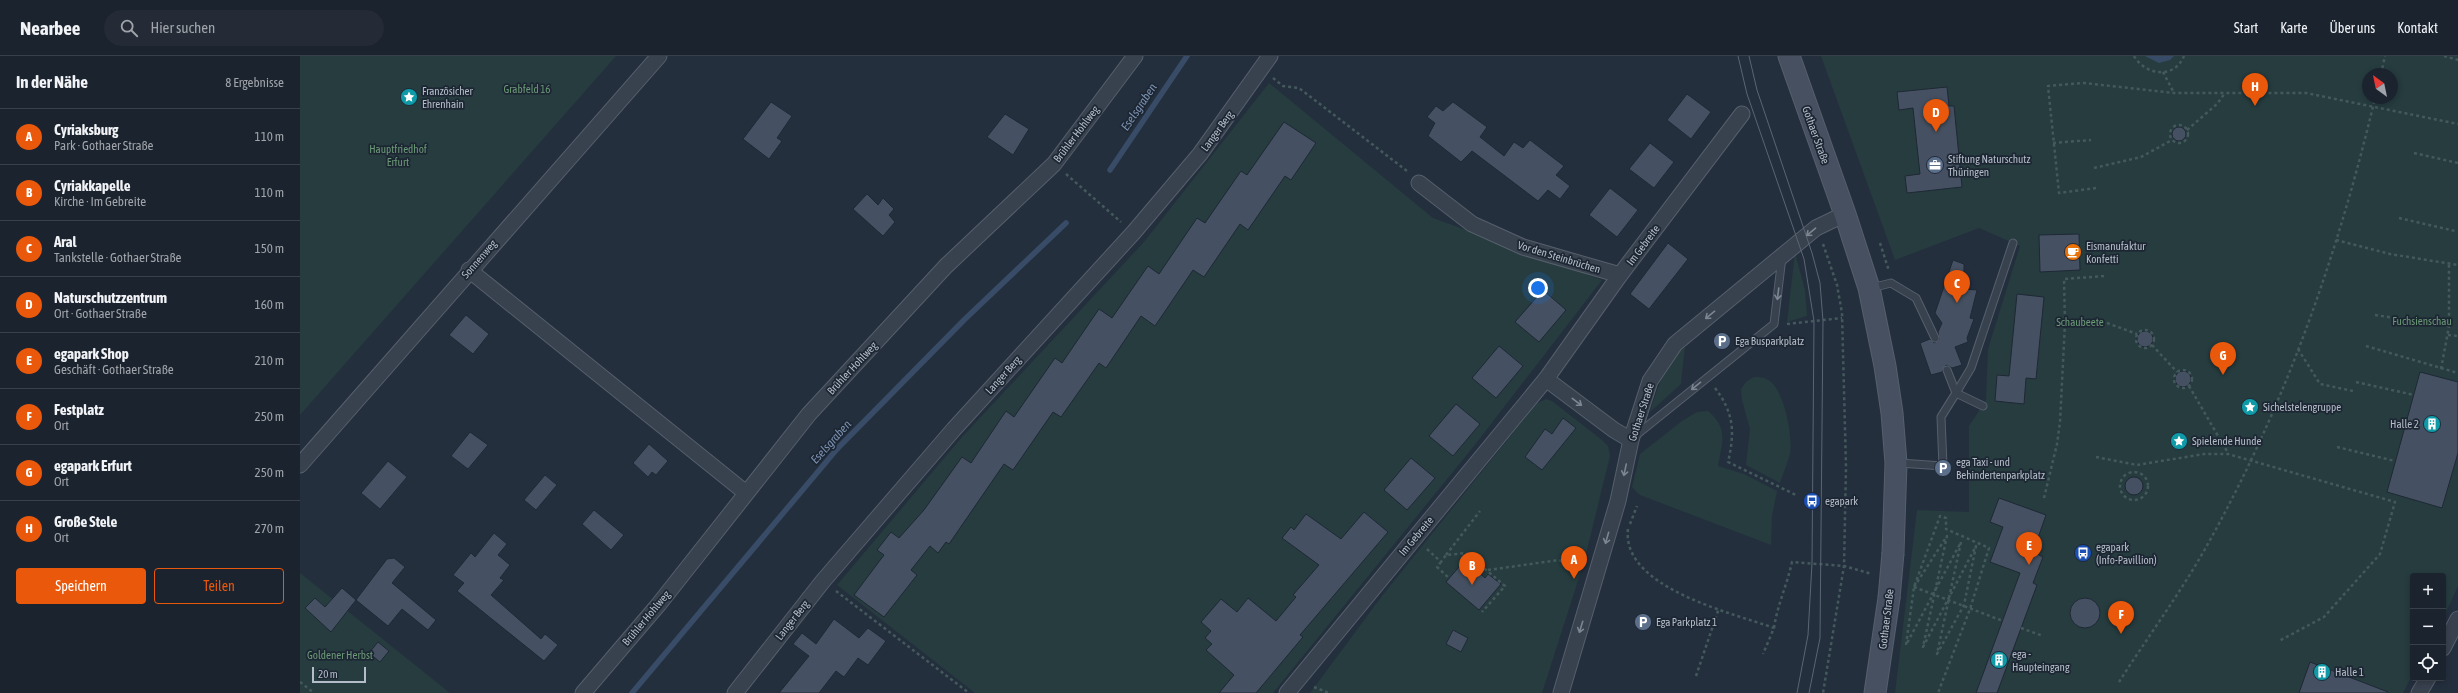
<!DOCTYPE html>
<html lang="de">
<meta charset="utf-8">
<style>
body{margin:0;font-family:"Asap Condensed",sans-serif;background:#242b36;color:#f1f3f6}
.controls{position:absolute;right:12px;bottom:12px;display:grid;overflow:hidden;border-radius:4px;box-shadow:0 2px 6px #0003}
.controls button{width:36px;height:36px;display:grid;place-items:center;padding:0;border:0;border-bottom:1px solid #39404a;background:#1b232e;color:#f1f3f6;font:20px sans-serif}
.compass{position:absolute;left:2062px;top:12px;width:36px;height:36px;border-radius:50%;background:#1b232e;box-shadow:0 2px 6px #0003;rotate:327deg}
.scale{position:absolute;left:12px;bottom:10px;width:54px;box-sizing:border-box;padding-left:4px;border:2px solid #b4bcc9;border-top:0;font-size:11px;line-height:14px;white-space:nowrap;color:#b4bcc9;-webkit-text-stroke:3px #1d2633;paint-order:stroke}
.you{position:absolute;left:1238px;top:232px;width:14px;height:14px;margin:-10px;border:3px solid #fff;border-radius:50%;background:#1a73e8;box-shadow:0 0 0 6px #1a73e833}
.badge{display:grid;place-items:center;width:26px;height:26px;border-radius:50%;background:#ea580c;color:#fff;font-size:13px;font-weight:700}
.pin{position:absolute;translate:-50% -33px;filter:drop-shadow(0 1px 2px #0008)}
.pin::after{content:'';position:absolute;top:21px;width:14px;height:12px;background:inherit;clip-path:polygon(0 0,100% 0,50% 100%)}
.list{margin:0;padding:0;list-style:none}
h2{display:flex;justify-content:space-between;align-items:center;height:52px;margin:0;padding:0 16px;font-size:17px}
h2 small{font-size:13px;font-weight:400;color:#a0a4aa}
.list li{display:grid;grid-template-columns:26px 1fr auto;gap:12px;align-items:center;box-sizing:border-box;height:56px;padding:0 16px;border-top:1px solid #39404a}
.list b{display:block;font-size:15px;white-space:nowrap}
.list p{margin:0;font-size:13px;white-space:nowrap;color:#a0a4aa}
.list em{font-size:13px;font-style:normal;color:#a0a4aa}
.actions{display:flex;gap:8px;padding:12px 16px}
.actions a{flex:1;padding:9px 0;border:1px solid #ea580c;border-radius:4px;text-align:center;font-size:14px;color:#ea580c}
.actions .main{background:#ea580c;color:#fff}
.icon{flex:none;width:22px;height:22px;fill:none;stroke:currentColor;stroke-width:2;stroke-linecap:round;stroke-linejoin:round}
.map{position:relative;flex:none;width:2158px;height:637px;overflow:hidden}
header{display:flex;align-items:center;gap:24px;box-sizing:border-box;height:56px;padding:0 20px;background:#1b232e;border-bottom:1px solid #39404a}
header strong{font-size:19px}
nav{display:flex;gap:22px;margin-inline-start:auto;font-size:14px}
.search{width:280px;height:36px;background:#242b36;display:flex;align-items:center;gap:10px;box-sizing:border-box;padding:0 14px;border-radius:22px;color:#a0a4aa;font-size:15px}
main{display:flex}
aside{flex:1;background:#1b232e}
.map>svg:first-child{display:block}
.green{fill:#263c3f;fill-rule:evenodd}
.water{fill:#394c67}
.lines{fill:none;stroke-linecap:round;stroke-linejoin:round}
.stream{stroke:#394c67;stroke-width:5.5}
.building{fill:#455162;stroke:#1f2835}
.lane-casing{stroke:#565f6c;stroke-width:9}
.street-casing{stroke:#565f6c;stroke-width:17}
.secondary-casing{stroke:#565f6c;stroke-width:23}
.path{stroke:#44595c;stroke-width:2.5;stroke-dasharray:3 3;stroke-linecap:butt}
.lane{stroke:#38414e;stroke-width:7}
.street{stroke:#38414e;stroke-width:15}
.secondary{stroke:#465061;stroke-width:21}
.tram{stroke:#5a6575;stroke-width:1}
.secondary-bridge-casing{stroke:#565f6c;stroke-width:23;stroke-linecap:butt}
.secondary-bridge{stroke:#465061;stroke-width:21}
.oneway{stroke:#7c8592}
.labels{text-anchor:middle;stroke-width:3.5;stroke-linejoin:round;paint-order:stroke}
.park-label{font-size:11px;fill:#6b9a76;stroke:#1d2633}
.poi-label{font-size:11px;fill:#b4bcc9;stroke:#1d2633;text-anchor:start}
.street-label{font-size:11px;fill:#b4bcc9;stroke:#1d2633}
.water-label{font-size:12px;font-style:italic;fill:#7c92b1;stroke:#1d2633}
</style>
<header>
<strong>Nearbee</strong>
<div class="search"><svg class="icon" aria-label="search" viewBox="0 0 24 24"><circle cx="10" cy="10" r="6"/><path d="M15 15l6 6"/></svg>Hier suchen</div>
<nav><a>Start</a><a>Karte</a><a>Über uns</a><a>Kontakt</a></nav>
</header>
<main>
<aside>
<h2>In der Nähe<small>8 Ergebnisse</small></h2>
<ul class="list">
<li><span class="badge">A</span><div><b>Cyriaksburg</b><p>Park · Gothaer Straße</p></div><em>110 m</em></li>
<li><span class="badge">B</span><div><b>Cyriakkapelle</b><p>Kirche · Im Gebreite</p></div><em>110 m</em></li>
<li><span class="badge">C</span><div><b>Aral</b><p>Tankstelle · Gothaer Straße</p></div><em>150 m</em></li>
<li><span class="badge">D</span><div><b>Naturschutzzentrum</b><p>Ort · Gothaer Straße</p></div><em>160 m</em></li>
<li><span class="badge">E</span><div><b>egapark Shop</b><p>Geschäft · Gothaer Straße</p></div><em>210 m</em></li>
<li><span class="badge">F</span><div><b>Festplatz</b><p>Ort</p></div><em>250 m</em></li>
<li><span class="badge">G</span><div><b>egapark Erfurt</b><p>Ort</p></div><em>250 m</em></li>
<li><span class="badge">H</span><div><b>Große Stele</b><p>Ort</p></div><em>270 m</em></li>
</ul>
<div class="actions"><a class="main">Speichern</a><a>Teilen</a></div>
</aside>
<div class="map">
<svg width="2158" height="637" viewBox="0 0 2158 637">
<rect width="100%" height="100%" fill="#242f3e"/>
<g class="green">
<polygon points="0,0 316,0 0,359"/>
<path d="M 1521,0 L 2158,0 L 2158,530 L 2143,563 L 2143,520 L 2113,520 L 2113,618 L 2103,637 L 1595,637 L 1617,454 L 1669,456 L 1669,370 L 1686,344 L 1688,293 L 1720,190 L 1679,172 L 1595,204 ZM 2068,18 L 2092,18 L 2092,42 L 2068,42 Z"/>
<polygon points="969,27 1133,162 1302,224 1174,390 973,637 675,637 537,529 662,381 844,186"/>
<polygon points="1495,197 1505,234 1507,260 1487,266"/>
<path d="M 1385,289 L 1381,328 L 1350,356 C 1358,330 1365,308 1385,289 Z"/>
<path d="M 1454,321 C 1462,321 1468,322 1473,328 C 1485,341 1493,381 1490,398 C 1487,408 1483,418 1480,427 L 1446,409 L 1450,373 L 1442,344 L 1441,333 L 1446,326 Z"/>
<polygon points="1246,343 1252,345 1302,384 1308,390 1310,400 1284,506 1242,637 1010,637 1082,540 1236,348"/>
<path d="M 1408,355 C 1429,373 1422,386 1418,410 L 1444,418 L 1477,435 L 1472,460 L 1471,489 L 1340,439 L 1332,431 L 1340,398 L 1382,365 L 1397,356 Z"/>
<polygon points="0,517 150,637 0,637"/>
</g>
<polygon class="water" points="1845,0 1874,0 1870,4 1859,7"/>
<g class="lines">
<g class="stream">
<polyline points="810,114 887,0"/>
<polyline points="332,637 537,393 664,264 766,167"/>
</g>
</g>
<g class="building">
<polygon points="1647,31 1649,50 1654,50 1662,131 1607,137 1605,120 1620,118 1613,52 1599,54 1597,36"/>
<polygon points="1387,38 1411,56 1391,83 1367,64"/>
<polygon points="471,46 492,60 477,82 482,85 469,103 443,83"/>
<polygon points="1153,46 1187,71 1180,81 1204,100 1214,86 1223,92 1230,84 1264,110 1256,119 1270,130 1260,143 1248,134 1238,145 1172,95 1161,106 1128,80 1135,67 1127,61 1136,50 1143,55"/>
<polygon points="705,58 729,73 713,99 687,81"/>
<polygon points="984,66 1016,87 991,124 985,120 948,174 940,168 904,221 893,214 855,270 841,260 806,312 799,307 761,361 753,356 713,414 704,408 649,488 646,486 638,497 630,490 611,514 617,519 584,561 554,539 584,499 577,494 591,476 599,482 624,454 662,401 671,407 706,355 714,361 755,302 762,307 799,253 812,262 848,210 859,218 897,162 905,167 941,115 947,119"/>
<circle cx="1879" cy="78" r="7"/>
<polygon points="1350,87 1374,106 1354,132 1329,113"/>
<polygon points="1310,132 1338,154 1317,181 1289,159"/>
<polygon points="567,138 578,149 583,142 594,153 589,159 595,166 583,180 553,153"/>
<polygon points="1779,178 1780,214 1740,216 1739,179"/>
<polygon points="1368,187 1388,203 1349,253 1330,238"/>
<polygon points="1653,204 1664,208 1664,233 1677,234 1670,262 1674,263 1667,282 1668,286 1655,291 1662,309 1652,312 1646,309 1642,316 1631,319 1620,287 1630,283 1634,287 1639,284 1638,276 1642,267 1635,257"/>
<polygon points="1243,234 1266,254 1239,286 1215,266"/>
<polygon points="1717,238 1744,241 1736,323 1726,322 1724,348 1695,345 1697,319 1709,320"/>
<polygon points="166,259 189,278 173,298 149,279"/>
<circle cx="1845" cy="283" r="8"/>
<polygon points="1199,290 1223,310 1196,342 1172,322"/>
<circle cx="1883" cy="323" r="8"/>
<polygon points="2120,316 2158,326 2158,397 2142,452 2087,436"/>
<polygon points="1156,348 1180,368 1153,400 1129,380"/>
<polygon points="1263,362 1276,372 1242,414 1225,401 1245,373 1252,378"/>
<polygon points="170,376 188,389 168,413 151,400"/>
<polygon points="349,388 368,405 356,419 352,416 348,421 333,407"/>
<polygon points="1111,402 1135,422 1107,454 1084,434"/>
<polygon points="88,405 107,421 80,453 61,437"/>
<polygon points="245,419 257,429 236,454 224,444"/>
<circle cx="1834" cy="430" r="9"/>
<polygon points="1699,442 1746,459 1733,496 1743,501 1733,527 1737,529 1697,637 1676,637 1720,517 1690,506 1703,471 1690,466"/>
<polygon points="294,454 324,479 311,494 282,468"/>
<polygon points="1064,456 1088,476 1000,579 1003,581 956,637 919,637 934,619 906,594 912,588 905,582 911,575 901,566 921,543 937,556 948,542 976,565 996,541 993,539 1019,509 982,482 991,471 994,474 1006,458 1041,483"/>
<polygon points="194,477 207,488 198,499 210,509 200,522 204,524 191,539 241,583 245,578 258,589 244,605 157,535 164,527 153,519 171,497 175,501"/>
<polygon points="94,502 105,511 92,527 136,564 128,574 102,553 88,570 56,544 87,503"/>
<polygon points="1165,504 1185,522 1188,518 1201,528 1179,554 1146,526"/>
<polygon points="42,532 56,544 31,576 5,552 15,542 25,551"/>
<circle cx="1785" cy="557" r="15"/>
<polygon points="534,563 559,582 568,572 586,585 568,609 558,602 544,621 536,615 519,637 479,637 509,600 493,588 502,577 516,588"/>
<polygon points="1153,574 1168,582 1161,596 1146,588"/>
<polygon points="78,586 89,595 80,606 69,597"/>
<polygon points="2010,606 2088,636 2088,637 1999,637"/>
</g>
<g class="lines">
<g class="lane-casing">
<g id="lane">
<polyline points="1571,232 1591,227 1616,242 1635,282"/>
<polyline points="1683,350 1656,337 1671,312 1713,187"/>
<polyline points="1335,380 1474,268 1482,201"/>
<polyline points="1599,407 1643,410 1641,361 1656,337 1647,314"/>
</g>
</g>
<g class="street-casing">
<g id="street">
<polyline points="1119,127 1172,168 1223,191 1320,219"/>
<polyline points="169,214 446,437"/>
<polyline points="1246,323 1314,374 1331,384"/>
<polyline points="0,409 359,0"/>
<polyline points="2143,592 2158,563"/>
<polyline points="283,637 359,548 509,358 646,210 754,108 835,0"/>
<polyline points="435,637 523,525 654,373 834,176 900,98 970,0"/>
<polyline points="987,637 1246,323 1320,219 1442,58"/>
<polyline points="1261,637 1318,445 1331,384 1350,325 1375,288 1516,172 1545,158"/>
<polyline points="2119,637 2128,622"/>
</g>
</g>
<g class="secondary-casing">
<g id="secondary">
<polyline points="1489,0 1545,158 1569,232 1585,310 1592,357 1596,407 1593,497"/>
<polyline points="1575,637 1589,542"/>
</g>
</g>
<g class="path">
<path d="M 1834,0 C 1845,19 1874,24 1884,0"/>
<polyline points="2144,0 2158,4"/>
<polyline points="1863,16 1874,37"/>
<polyline points="2081,18 2085,0"/>
<polyline points="973,22 983,30 999,32 1107,115"/>
<circle cx="1879" cy="78" r="9"/>
<polyline points="1887,74 1917,48 1925,37"/>
<polyline points="1753,87 1791,84"/>
<polyline points="2114,97 2158,107"/>
<polyline points="1794,112 1841,101 1872,84"/>
<polyline points="766,118 821,166"/>
<polyline points="1796,132 1759,137 1748,30 1784,27 1874,37 2006,37 2158,68"/>
<polyline points="2099,162 2155,175"/>
<polyline points="2036,184 2090,198 2158,209"/>
<polyline points="1580,187 1589,215"/>
<polyline points="1523,188 1537,229 1542,257 1546,411 1544,510 1523,637"/>
<polyline points="2075,259 2149,270"/>
<polyline points="1807,267 1837,278"/>
<polyline points="1487,268 1542,262"/>
<circle cx="1845" cy="283" r="9"/>
<polyline points="2148,279 2158,280"/>
<polyline points="1852,289 1877,316"/>
<polyline points="2066,290 2158,317"/>
<polyline points="1998,293 2020,328 2053,335"/>
<polyline points="2141,313 2149,270 2149,207"/>
<circle cx="1883" cy="323" r="9"/>
<polyline points="2056,326 2114,339"/>
<polyline points="1889,330 1928,397"/>
<path d="M 1415,332 C 1434,357 1435,376 1428,406 L 1496,439"/>
<polyline points="2037,391 2095,405"/>
<polyline points="1796,401 1837,409 1904,398 1928,398 2095,446 2080,498 2024,561 1979,585"/>
<circle cx="1834" cy="430" r="14"/>
<polyline points="1744,442 1757,388 1760,366 1765,267 1764,223 1805,220"/>
<polyline points="1330,468 1337,450"/>
<path d="M 1328,473 C 1321,532 1433,557 1474,572 L 1463,598"/>
<polyline points="1127,493 1141,506 1146,499 1166,497 1205,530 1182,556"/>
<polyline points="1146,499 1180,455"/>
<polyline points="1141,506 1137,511 1149,522"/>
<polyline points="1188,514 1259,504 1281,512"/>
<polyline points="1614,531 1647,480 1623,591 1676,490 1664,549 1637,598 1661,486 1606,589 1614,531 1640,460 1646,462 1646,473 1689,492 1670,553 1638,637"/>
<polyline points="1614,531 1703,565"/>
<polyline points="536,535 669,637"/>
<path d="M 1474,572 C 1477,550 1487,529 1492,506 L 1544,510 L 1572,518"/>
<polyline points="1721,572 1743,580"/>
<polyline points="1396,620 1419,552"/>
<polyline points="0,626 14,637"/>
<path d="M 1819,626 C 1847,582 1879,539 1905,493 C 1984,353 2038,199 2075,42"/>
<polyline points="1014,631 1029,637"/>
</g>
<use href="#lane" class="lane"/>
<use href="#street" class="street"/>
<use href="#secondary" class="secondary"/>
<g class="tram">
<polyline points="1438,0 1447,38 1504,203 1514,265 1512,507 1508,579 1497,637"/>
<polyline points="1449,0 1457,34 1512,197 1520,227 1523,265 1520,582 1509,637"/>
</g>
<g class="secondary-bridge-casing">
<polyline id="secondary-bridge" points="1589,542 1593,497"/>
</g>
<use href="#secondary-bridge" class="secondary-bridge"/>
</g>
<defs><path id="oneway-shaft" d="M-6 0H5M1.5-3L5.5 0L1.5 3" fill="none" stroke-width="1.6" stroke-linecap="round" stroke-linejoin="round"/></defs>
<g class="oneway">
<use href="#oneway-shaft" transform="translate(1511 176) rotate(140)"/>
<use href="#oneway-shaft" transform="translate(1478 238) rotate(97)"/>
<use href="#oneway-shaft" transform="translate(1410 259) rotate(141)"/>
<use href="#oneway-shaft" transform="translate(1396 330) rotate(141)"/>
<use href="#oneway-shaft" transform="translate(1277 346) rotate(37)"/>
<use href="#oneway-shaft" transform="translate(1325 414) rotate(102)"/>
<use href="#oneway-shaft" transform="translate(1307 482) rotate(106)"/>
<use href="#oneway-shaft" transform="translate(1281 571) rotate(107)"/>
</g>
<defs>
<g id="sight-disc" transform="scale(0.9)"><circle r="9.5" fill="#0f9aa8" stroke="#1d2633"/><path d="M0-6L1.8-2.2L6-1.7L2.9 1.2L3.7 5.4L0 3.3L-3.7 5.4L-2.9 1.2L-6-1.7L-1.8-2.2Z" fill="#fff"/></g>
<g id="office-disc" transform="scale(0.9)"><circle r="9.5" fill="#5c6f8a" stroke="#1d2633"/><path d="M-6-3h4V-5.5h4V-3h4V5H-6ZM-1-4.5V-3h2v-1.5ZM-6 0V1H6V0Z" fill="#fff"/></g>
<g id="cafe-disc" transform="scale(0.9)"><circle r="9.5" fill="#e8710a" stroke="#1d2633"/><path d="M-5.5-4.5H6V0H3Q3 3.5 0 3.5H-2.5Q-5.5 3.5-5.5 0ZM3-3.2v2h1.7v-2ZM-6 4.5H4V6H-6Z" fill="#fff"/></g>
<g id="parking-disc" transform="scale(0.9)"><circle r="9.5" fill="#5c6f8a" stroke="#1d2633"/><path d="M-3.5-5.5H1a3.5 3.5 0 0 1 0 7H-1V5.5H-3.5ZM-1-3.4V-.6H.8a1.4 1.4 0 0 0 0-2.8Z" fill="#fff"/></g>
<g id="building-disc" transform="scale(0.9)"><circle r="9.5" fill="#0f9aa8" stroke="#1d2633"/><path d="M-4-6H4V6H1V3H-1V6H-4ZM-2.5-4.3h1.7v1.8h-1.7ZM.8-4.3h1.7v1.8H.8ZM-2.5-1h1.7V.8h-1.7ZM.8-1h1.7V.8H.8Z" fill="#fff"/></g>
<g id="bus-disc" transform="scale(0.9)"><circle r="9.5" fill="#1a4fb4" stroke="#1d2633"/><path d="M-5-6H5V4H4V6H2V4H-2V6H-4V4H-5ZM-3.5-4V0h7V-4ZM-3.5 1.2v1.5H-2V1.2ZM2 1.2v1.5H3.5V1.2Z" fill="#fff"/></g>
</defs>
<g fill-rule="evenodd">
<use href="#sight-disc" x="109" y="41"/>
<use href="#office-disc" x="1635" y="109"/>
<use href="#cafe-disc" x="1773" y="196"/>
<use href="#parking-disc" x="1422" y="285"/>
<use href="#sight-disc" x="1950" y="351"/>
<use href="#building-disc" x="2132" y="368"/>
<use href="#sight-disc" x="1879" y="385"/>
<use href="#parking-disc" x="1643" y="412"/>
<use href="#bus-disc" x="1512" y="445"/>
<use href="#bus-disc" x="1783" y="497"/>
<use href="#parking-disc" x="1343" y="566"/>
<use href="#building-disc" x="1699" y="604"/>
<use href="#building-disc" x="2022" y="616"/>
</g>
<g class="labels">
<g class="park-label">
<text x="227" y="37">Grabfeld 16</text>
<text x="98" y="97">Hauptfriedhof<tspan x="98" dy="13">Erfurt</tspan></text>
<text x="2122" y="269">Fuchsienschau</text>
<text x="1780" y="270">Schaubeete</text>
<text x="40" y="603">Goldener Herbst</text>
</g>
<g class="poi-label">
<text x="122" y="39">Französicher<tspan x="122" dy="13">Ehrenhain</tspan></text>
<text x="1648" y="107">Stiftung Naturschutz<tspan x="1648" dy="13">Thüringen</tspan></text>
<text x="1786" y="194">Eismanufaktur<tspan x="1786" dy="13">Konfetti</tspan></text>
<text x="1435" y="289">Ega Busparkplatz</text>
<text x="1963" y="355">Sichelstelengruppe</text>
<text x="2119" y="372" text-anchor="end">Halle 2</text>
<text x="1892" y="389">Spielende Hunde</text>
<text x="1656" y="410">ega Taxi - und<tspan x="1656" dy="13">Behindertenparkplatz</tspan></text>
<text x="1525" y="449">egapark</text>
<text x="1796" y="495">egapark<tspan x="1796" dy="13">(Info-Pavillion)</tspan></text>
<text x="1356" y="570">Ega Parkplatz 1</text>
<text x="1712" y="602">ega -<tspan x="1712" dy="13">Haupteingang</tspan></text>
<text x="2035" y="620">Halle 1</text>
</g>
<g class="street-label">
<text transform="translate(917 75) rotate(-54)" y="4">Langer Berg</text>
<text transform="translate(776 78) rotate(-53)" y="4">Brühler Hohlweg</text>
<text transform="translate(1516 79) rotate(70)" y="4">Gothaer Straße</text>
<text transform="translate(1343 189) rotate(-53)" y="4">Im Gebreite</text>
<text transform="translate(1259 201) rotate(17)" y="4">Vor den Steinbrüchen</text>
<text transform="translate(179 203) rotate(-49)" y="4">Sonnenweg</text>
<text transform="translate(552 312) rotate(-47)" y="4">Brühler Hohlweg</text>
<text transform="translate(703 319) rotate(-48)" y="4">Langer Berg</text>
<text transform="translate(1341 356) rotate(-72)" y="4">Gothaer Straße</text>
<text transform="translate(1116 480) rotate(-50)" y="4">Im Gebreite</text>
<text transform="translate(346 562) rotate(-50)" y="4">Brühler Hohlweg</text>
<text transform="translate(1586 563) rotate(-83)" y="4">Gothaer Straße</text>
<text transform="translate(492 564) rotate(-52)" y="4">Langer Berg</text>
</g>
<g class="water-label">
<text transform="translate(839 51) rotate(-56)" y="4">Eselsgraben</text>
<text transform="translate(531 386) rotate(-48)" y="4">Eselsgraben</text>
</g>
</g>
</svg>
<div class="controls">
<button>+</button>
<button>−</button>
<button><svg class="icon" aria-label="locate" viewBox="0 0 24 24"><circle cx="12" cy="12" r="6"/><path d="M12 2v4M12 18v4M2 12h4M18 12h4"/></svg></button>
</div>
<svg class="compass" viewBox="-18 -18 36 36"><path d="M0-13l5 13h-10z" fill="#e53935"/><path d="M0 13l5-13h-10z" fill="#a0a4aa"/></svg>
<div class="scale">20 m</div>
<div class="you"></div>
<div class="pin badge" style="left:1274px;top:523px">A</div>
<div class="pin badge" style="left:1172px;top:529px">B</div>
<div class="pin badge" style="left:1657px;top:247px">C</div>
<div class="pin badge" style="left:1636px;top:76px">D</div>
<div class="pin badge" style="left:1729px;top:509px">E</div>
<div class="pin badge" style="left:1821px;top:578px">F</div>
<div class="pin badge" style="left:1923px;top:319px">G</div>
<div class="pin badge" style="left:1955px;top:50px">H</div>
</div>
</main>
